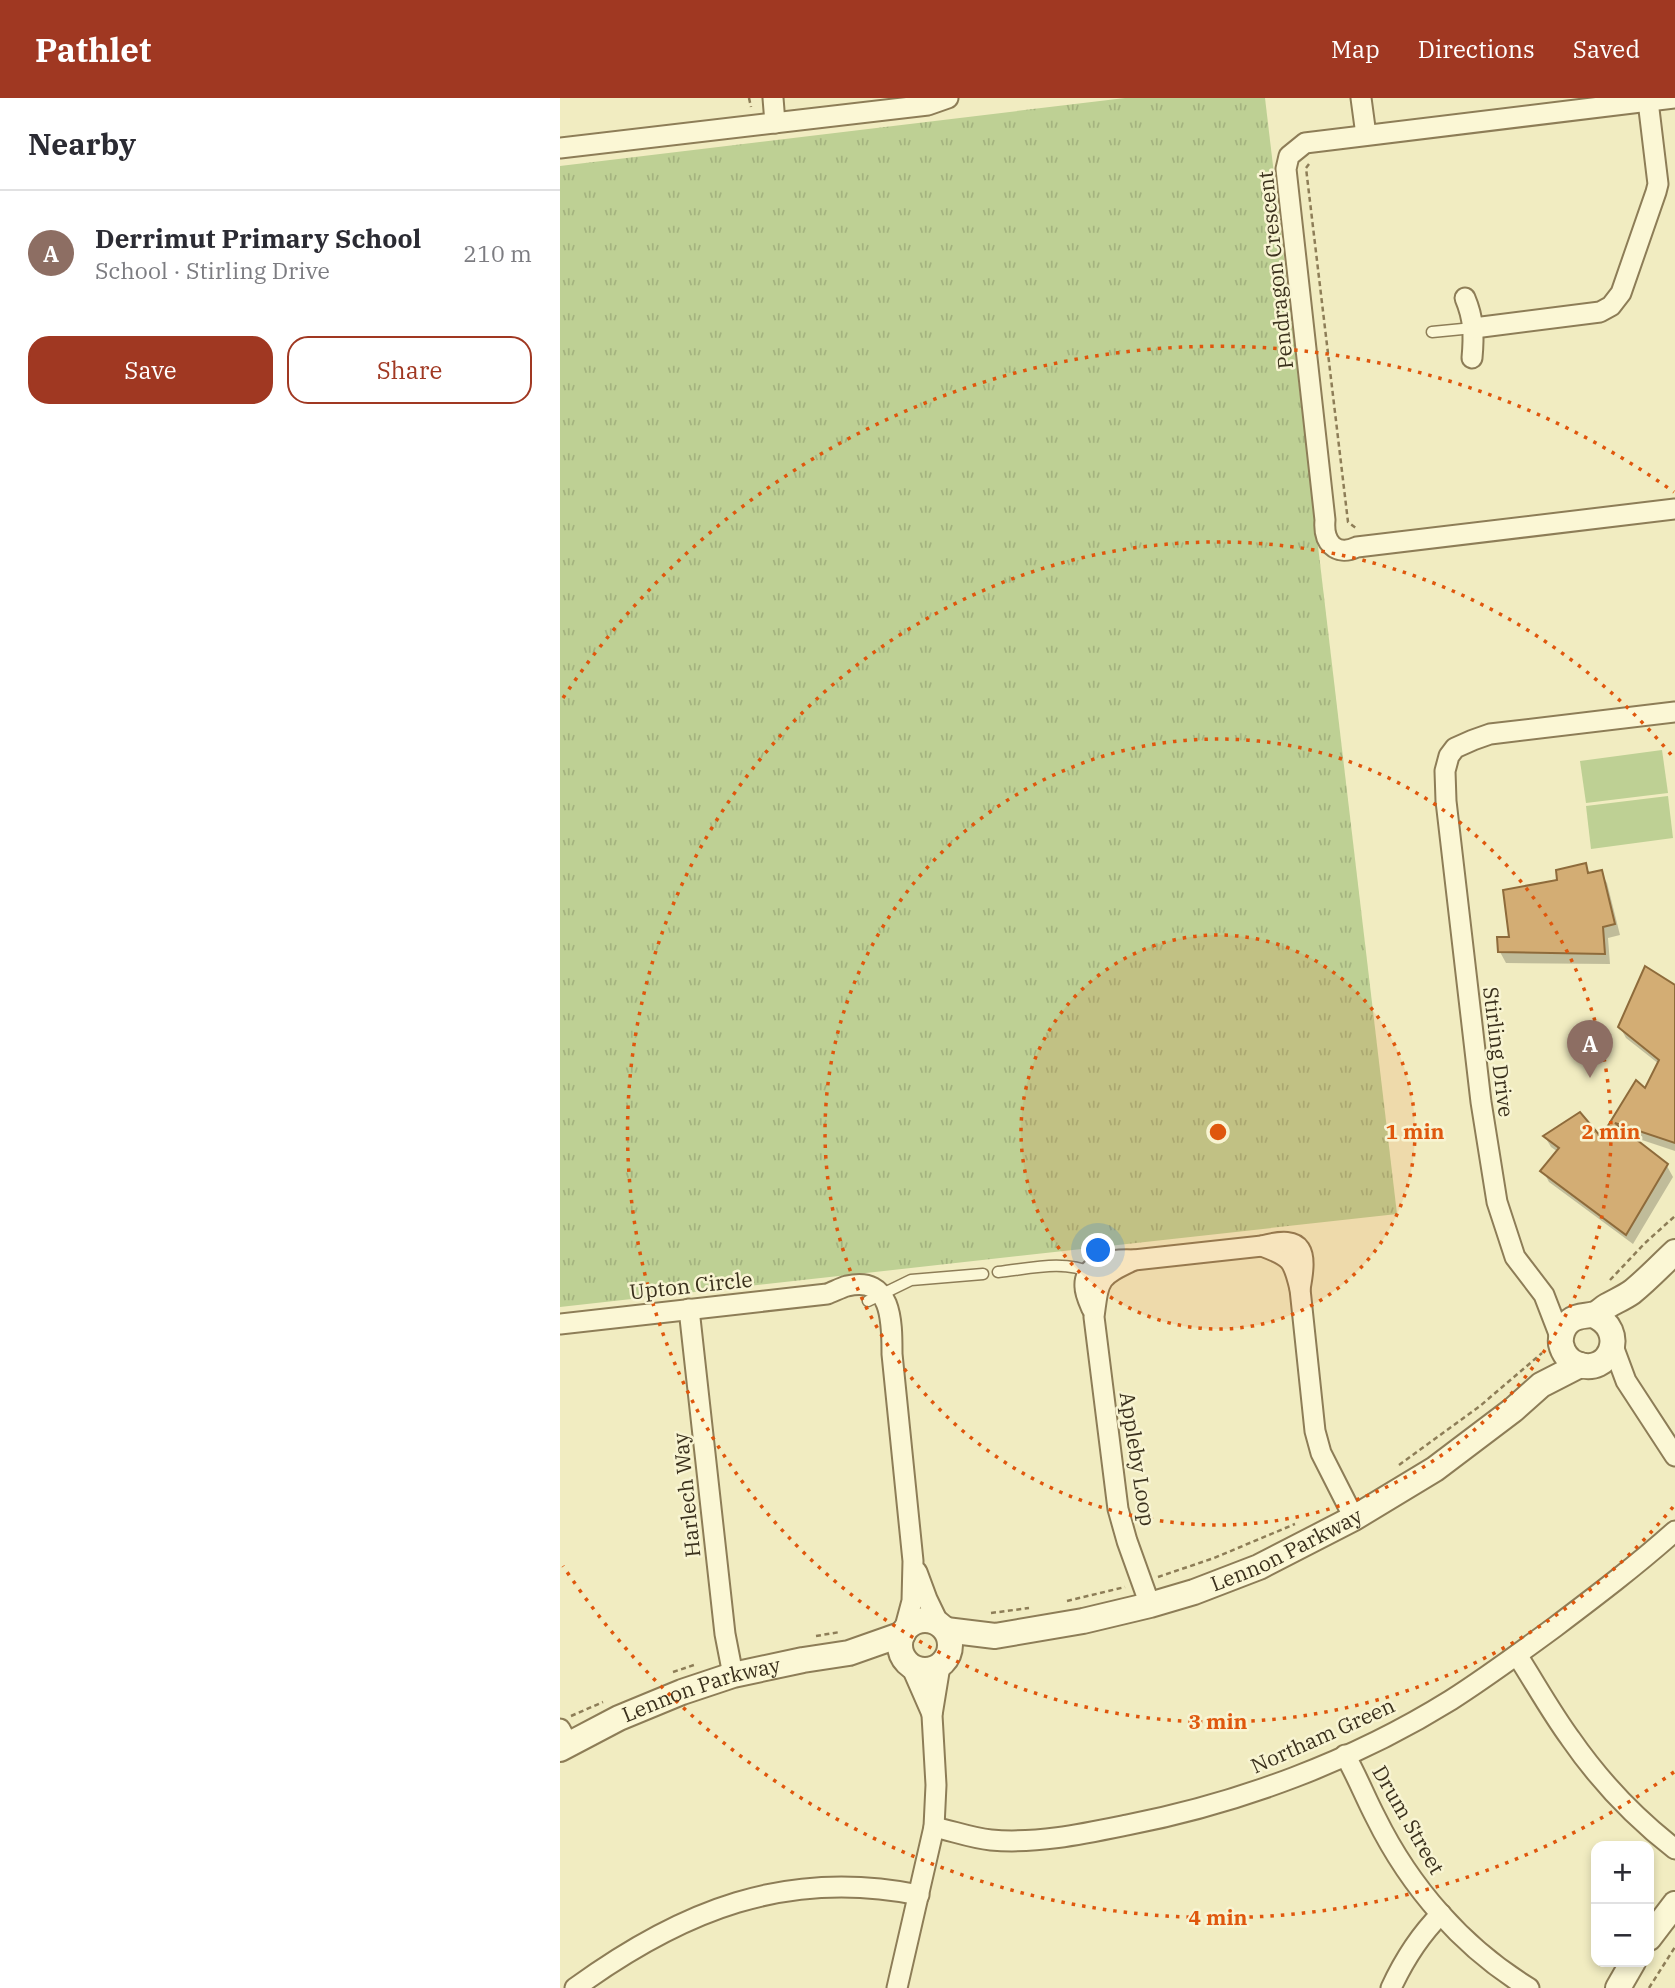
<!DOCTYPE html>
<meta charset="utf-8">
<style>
body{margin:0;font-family:"IBM Plex Serif",serif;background:#f2f2f3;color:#2b2b33}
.controls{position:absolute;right:21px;bottom:21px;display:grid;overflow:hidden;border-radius:14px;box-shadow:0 4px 10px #0003}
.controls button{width:63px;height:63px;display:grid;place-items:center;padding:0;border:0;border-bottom:2px solid #e1e1e2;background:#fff;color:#2b2b33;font:35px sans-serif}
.you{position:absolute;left:539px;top:1153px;width:24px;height:24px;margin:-18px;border:5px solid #fff;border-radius:50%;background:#1a73e8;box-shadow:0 0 0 10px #1a73e833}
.badge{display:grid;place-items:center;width:46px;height:46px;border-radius:50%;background:#a03822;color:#fff;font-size:23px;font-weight:700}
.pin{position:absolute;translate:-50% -58px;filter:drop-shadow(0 2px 4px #0008)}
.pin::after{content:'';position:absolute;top:37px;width:24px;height:21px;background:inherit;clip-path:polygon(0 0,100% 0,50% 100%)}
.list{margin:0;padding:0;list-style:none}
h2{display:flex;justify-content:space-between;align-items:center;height:91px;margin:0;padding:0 28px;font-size:30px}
h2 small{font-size:23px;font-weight:400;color:#7c7c81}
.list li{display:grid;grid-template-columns:46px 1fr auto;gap:21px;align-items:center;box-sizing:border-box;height:126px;padding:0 28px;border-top:2px solid #e1e1e2}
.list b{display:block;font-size:26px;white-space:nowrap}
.list p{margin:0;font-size:23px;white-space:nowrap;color:#7c7c81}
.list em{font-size:23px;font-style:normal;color:#7c7c81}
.actions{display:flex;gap:14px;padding:21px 28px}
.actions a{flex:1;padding:16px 0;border:2px solid #a03822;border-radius:21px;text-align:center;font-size:24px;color:#a03822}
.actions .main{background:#a03822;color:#fff}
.map{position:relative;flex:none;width:1115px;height:1890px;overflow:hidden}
header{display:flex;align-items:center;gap:42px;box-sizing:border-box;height:98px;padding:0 35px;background:#a03822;color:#fff}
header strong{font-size:33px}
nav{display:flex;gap:38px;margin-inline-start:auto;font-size:24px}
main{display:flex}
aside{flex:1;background:#fff}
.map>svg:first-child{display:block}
.grass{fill:url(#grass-tufts)}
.pitch{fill:#bed094}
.shadow{fill:#0003}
.building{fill:#d3ad74;stroke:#8e6b3b;stroke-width:2}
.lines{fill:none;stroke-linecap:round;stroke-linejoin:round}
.service-casing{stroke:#8d7d57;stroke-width:13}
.minor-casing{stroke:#8d7d57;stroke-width:23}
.tertiary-casing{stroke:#8d7d57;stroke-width:28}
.path{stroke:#8d7d57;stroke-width:2.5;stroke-dasharray:5 3.5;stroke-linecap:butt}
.service{stroke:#fbf7d5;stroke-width:10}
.minor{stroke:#fbf7d5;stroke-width:19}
.tertiary{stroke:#fbf7d5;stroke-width:24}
.ring{fill:none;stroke:#df570d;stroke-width:3.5;stroke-dasharray:3.5 7}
.labels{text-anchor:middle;stroke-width:5;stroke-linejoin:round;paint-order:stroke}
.street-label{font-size:21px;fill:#3b311d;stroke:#f8f4d2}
.centre{fill:#df570d;stroke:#f8f4d2;stroke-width:3.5}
.ring-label{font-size:21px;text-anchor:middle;font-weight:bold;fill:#df570d;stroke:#f8f4d2;stroke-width:5;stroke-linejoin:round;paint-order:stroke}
</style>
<header>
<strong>Pathlet</strong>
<nav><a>Map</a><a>Directions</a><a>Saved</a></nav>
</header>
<main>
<aside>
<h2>Nearby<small></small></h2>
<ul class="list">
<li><span class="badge" style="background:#8d6e63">A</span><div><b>Derrimut Primary School</b><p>School · Stirling Drive</p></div><em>210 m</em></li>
</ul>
<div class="actions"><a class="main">Save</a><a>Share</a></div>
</aside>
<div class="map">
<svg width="1115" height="1890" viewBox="0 0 1115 1890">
<defs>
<pattern id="grass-tufts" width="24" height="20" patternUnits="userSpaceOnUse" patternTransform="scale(1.75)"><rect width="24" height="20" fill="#bed094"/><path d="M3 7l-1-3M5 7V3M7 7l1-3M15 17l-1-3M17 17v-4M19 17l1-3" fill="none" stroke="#a4b37f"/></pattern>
</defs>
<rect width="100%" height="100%" fill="#f1ecc1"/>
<polygon class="grass" points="565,0 705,0 837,1116 0,1209 0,68"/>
<g class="pitch">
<polygon points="1102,652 1108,695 1026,705 1020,663"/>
<polygon points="1108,698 1113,740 1031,751 1026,708"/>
</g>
<g class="shadow">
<polygon points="1025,767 1030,776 1041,774 1047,785 1060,837 1048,840 1050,866 946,865 940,854 999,784"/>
<polygon points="1115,889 1115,1053 1070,1038 1107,1068 1113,1079 1073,1146 989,1084 983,1073 998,1054 991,1049 985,1039 1041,1042 1076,985 1085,992 1099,966 1066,940 1060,929"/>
</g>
<g class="building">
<polygon points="1026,765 1028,775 1042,772 1055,826 1043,829 1045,856 938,854 937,839 949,839 943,792 997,782 996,772"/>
<polygon points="1085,868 1115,887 1115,1045 1055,1025 1108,1066 1066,1137 980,1073 999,1050 983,1038 1020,1014 1041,1039 1076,982 1085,990 1099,962 1058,929"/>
</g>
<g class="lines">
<g class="service-casing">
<g id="service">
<polyline points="872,234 913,230"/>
<path d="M 438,1174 C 468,1171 504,1161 532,1175"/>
<polyline points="308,1203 351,1182 423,1176"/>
</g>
</g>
<g class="minor-casing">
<g id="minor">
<polyline points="213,0 215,25"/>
<polyline points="801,0 806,37"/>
<path d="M 1114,0 L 745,45 L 729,58 L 726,71 L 765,422 C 763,444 775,459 797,449 L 1115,411"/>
<polyline points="0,50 368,7 388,0"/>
<path d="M 905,200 C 914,221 914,238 912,260"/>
<polyline points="914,230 1040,214 1051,208 1061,195 1096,94 1098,86 1088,3"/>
<path d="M 702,1148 C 731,1159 733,1161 740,1191 L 755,1333 L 761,1355 L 794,1420"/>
<path d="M 574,1162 C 538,1179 539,1180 534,1219 L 558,1411 L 567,1443 L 590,1507"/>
<polyline points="129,1211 165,1536 173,1577"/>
<path d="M 532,1211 C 529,1204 525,1196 525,1189 C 523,1163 556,1161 574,1162 L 702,1148 C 745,1136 747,1154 740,1191"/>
<path d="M 0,1226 L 267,1196 C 273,1194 280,1190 287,1188 C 333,1177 332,1226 332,1256 L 353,1463 L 352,1503 L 344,1533"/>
<polyline points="1001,1241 984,1197 955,1159 937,1104 921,1004 886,703 885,673 889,658 895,650 913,642 930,636 1115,614"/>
<polyline points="1053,1248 1066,1283 1115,1358"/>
<polyline points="357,1474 367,1501 379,1526"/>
<path d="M 957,1557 C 975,1585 991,1614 1010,1640 C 1039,1682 1075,1720 1115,1751"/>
<polyline points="351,1568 372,1616"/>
<polyline points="0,1631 8,1646"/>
<path d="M 785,1657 C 797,1678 805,1699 816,1720 C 850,1789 903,1850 969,1890"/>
<path d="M 374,1729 C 393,1733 411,1740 431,1742 C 476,1746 523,1736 567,1727 C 680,1705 793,1663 891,1602 C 927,1579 961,1554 995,1529 C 1036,1498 1077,1467 1115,1433"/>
<path d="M 15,1890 C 121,1813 226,1770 359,1797"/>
<polyline points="337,1890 374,1729 376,1687 372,1617 380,1568"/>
<path d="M 831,1890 C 844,1862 859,1838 881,1816"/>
</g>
</g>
<g class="tertiary-casing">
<g id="tertiary">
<path d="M 1033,1217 C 1069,1232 1050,1279 1017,1266 C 1009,1263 1003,1255 1001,1246 C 1000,1238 1003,1228 1010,1223 C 1019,1216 1026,1219 1035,1216 C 1040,1214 1044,1209 1049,1207 C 1056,1203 1065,1199 1072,1194 C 1087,1182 1101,1167 1115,1154"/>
<circle cx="365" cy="1547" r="25"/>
<path id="s1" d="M 386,1532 L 435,1538 L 523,1523 L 590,1507 L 634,1494 L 699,1469 L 794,1420 L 875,1371 L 953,1312 L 981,1287 L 1020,1267"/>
<path id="s2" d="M 0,1651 L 59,1620 L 122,1594 L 173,1577 L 243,1562 L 289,1555 L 343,1536"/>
<polyline points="1089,1840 1115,1806"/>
<polyline points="1058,1890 1073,1864"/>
</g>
</g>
<g class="path">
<polyline points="189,0 191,9"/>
<polyline points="749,66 746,70 788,424 796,430"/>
<polyline points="1050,1182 1085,1145 1115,1118"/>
<polyline points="839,1367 920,1308 982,1255"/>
<polyline points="598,1479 654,1460 735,1426"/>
<polyline points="507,1503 565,1489"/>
<polyline points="431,1515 469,1510"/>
<polyline points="256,1538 280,1534"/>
<polyline points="113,1574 137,1566"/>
<polyline points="11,1618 43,1604"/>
<polyline points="1089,1890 1115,1849"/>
</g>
<use href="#service" class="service"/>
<use href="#minor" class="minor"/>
<use href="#tertiary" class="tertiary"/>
</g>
<circle cx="658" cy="1034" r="197" fill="#df570d" fill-opacity=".12"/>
<g class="ring">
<circle cx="658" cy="1034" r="197"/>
<circle cx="658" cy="1034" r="393"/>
<path d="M1113 1409A590 590 0 1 1 1113 659"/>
<path d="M1114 1674A786 786 0 0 1 3 1468M3 600A786 786 0 0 1 1114 394"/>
</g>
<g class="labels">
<g class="street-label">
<text transform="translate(716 172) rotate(-96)" y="7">Pendragon Crescent</text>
<text transform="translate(938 954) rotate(83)" y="7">Stirling Drive</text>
<text transform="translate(131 1188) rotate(-6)" y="7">Upton Circle</text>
<text transform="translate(577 1361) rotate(81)" y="7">Appleby Loop</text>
<text transform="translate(127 1397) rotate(-96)" y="7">Harlech Way</text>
<text dy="7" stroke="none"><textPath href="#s1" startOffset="355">Lennon Parkway</textPath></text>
<text dy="7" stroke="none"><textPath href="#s2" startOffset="154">Lennon Parkway</textPath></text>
<text transform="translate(763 1638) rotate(-24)" y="7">Northam Green</text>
<text transform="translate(848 1722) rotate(60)" y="7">Drum Street</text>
</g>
</g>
<circle cx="658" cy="1034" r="10" class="centre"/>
<g class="ring-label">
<text x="855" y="1041">1 min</text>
<text x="1051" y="1041">2 min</text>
<text x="658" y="1631">3 min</text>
<text x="658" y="1827">4 min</text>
</g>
</svg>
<div class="controls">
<button>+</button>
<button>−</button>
</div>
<div class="you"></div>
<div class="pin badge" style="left:1030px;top:980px;background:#8d6e63">A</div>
</div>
</main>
